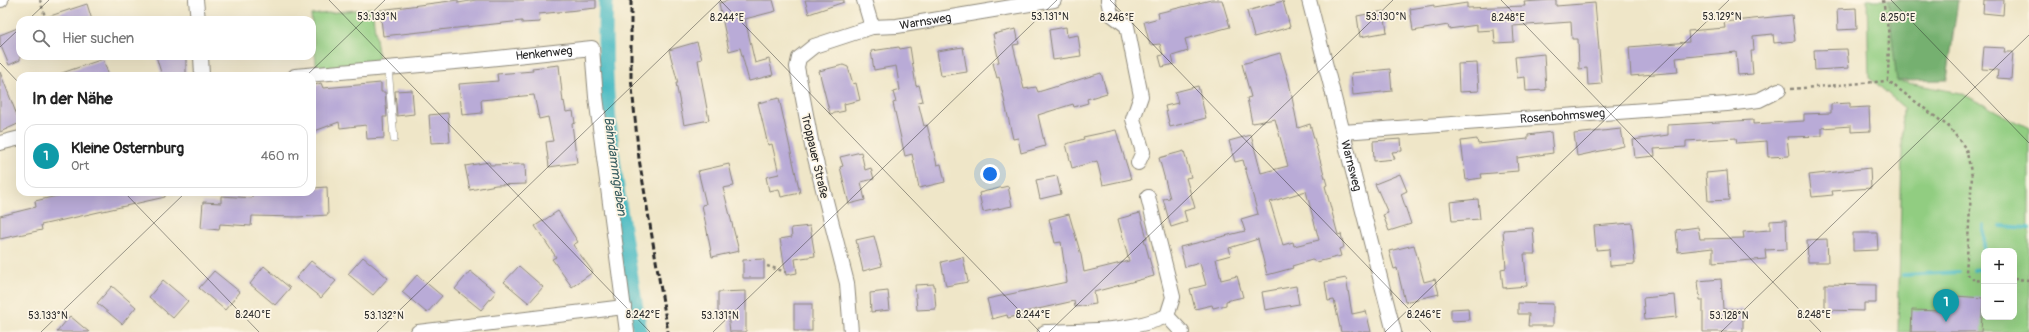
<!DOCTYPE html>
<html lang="de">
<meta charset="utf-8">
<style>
body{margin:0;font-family:Pangolin,sans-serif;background:#f6f6f6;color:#222}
.controls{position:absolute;right:12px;bottom:12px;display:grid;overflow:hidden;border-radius:8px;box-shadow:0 4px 16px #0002}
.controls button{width:36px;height:36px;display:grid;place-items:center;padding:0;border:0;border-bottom:1px solid #e0e0e0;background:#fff;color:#222;font:20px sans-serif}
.you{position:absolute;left:990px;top:174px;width:14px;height:14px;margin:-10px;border:3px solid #fff;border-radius:50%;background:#1a73e8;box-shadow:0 0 0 6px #1a73e833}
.badge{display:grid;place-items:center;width:26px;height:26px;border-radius:50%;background:#1f6fb2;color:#fff;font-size:13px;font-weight:700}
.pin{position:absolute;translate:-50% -33px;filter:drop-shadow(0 1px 2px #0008)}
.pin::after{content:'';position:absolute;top:21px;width:14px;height:12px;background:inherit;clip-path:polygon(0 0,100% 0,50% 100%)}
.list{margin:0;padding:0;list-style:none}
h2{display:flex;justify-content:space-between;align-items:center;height:52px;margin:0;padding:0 16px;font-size:17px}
h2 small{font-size:13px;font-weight:400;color:#767676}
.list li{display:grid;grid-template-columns:26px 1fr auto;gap:12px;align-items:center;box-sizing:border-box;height:64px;margin:0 8px 8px;padding:0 8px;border:1px solid #e0e0e0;border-radius:12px}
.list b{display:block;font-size:15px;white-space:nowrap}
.list p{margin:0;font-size:13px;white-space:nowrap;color:#767676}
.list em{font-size:13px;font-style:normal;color:#767676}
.icon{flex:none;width:22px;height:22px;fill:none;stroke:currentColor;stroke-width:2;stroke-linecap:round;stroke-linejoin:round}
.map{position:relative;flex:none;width:2029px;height:332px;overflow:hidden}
.search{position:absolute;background:#fff;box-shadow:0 4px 16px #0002;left:16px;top:16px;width:300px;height:44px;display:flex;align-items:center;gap:10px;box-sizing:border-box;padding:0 14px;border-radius:12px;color:#767676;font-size:15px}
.panel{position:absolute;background:#fff;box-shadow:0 4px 16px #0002;left:16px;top:72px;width:300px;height:124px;border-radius:12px}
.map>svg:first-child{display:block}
.green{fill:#91cd81;stroke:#5e7c56;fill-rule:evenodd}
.forest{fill:#74b06f;stroke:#506e4d}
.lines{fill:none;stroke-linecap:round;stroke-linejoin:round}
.stream{stroke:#4cbbc3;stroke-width:4}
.canal{stroke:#4cbbc3;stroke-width:15}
.building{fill:#b9abd7;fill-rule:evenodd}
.service-casing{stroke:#8d887a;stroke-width:8}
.minor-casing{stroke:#8d887a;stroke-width:16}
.path{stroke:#8d887a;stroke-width:2.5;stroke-dasharray:3 3;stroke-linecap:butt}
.service{stroke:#fff;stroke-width:7}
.minor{stroke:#fff;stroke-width:14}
.rail{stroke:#2b2b2b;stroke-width:3;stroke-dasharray:6 3;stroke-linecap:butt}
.ticks{fill:none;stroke:#2b2b2b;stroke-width:1;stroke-opacity:0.45}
.labels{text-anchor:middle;stroke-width:3.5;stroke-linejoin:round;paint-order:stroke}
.street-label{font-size:12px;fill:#2b2b2b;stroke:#fcf5e5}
.water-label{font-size:13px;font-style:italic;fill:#375d60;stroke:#fcf5e5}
.ticks-label{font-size:10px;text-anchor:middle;fill:#2b2b2b;stroke:#fcf5e5;stroke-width:3.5;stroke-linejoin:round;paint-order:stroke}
</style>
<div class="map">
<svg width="2029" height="332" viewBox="0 0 2029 332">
<rect width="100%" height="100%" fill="#fcf5e5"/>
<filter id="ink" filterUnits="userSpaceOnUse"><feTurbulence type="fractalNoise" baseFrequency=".025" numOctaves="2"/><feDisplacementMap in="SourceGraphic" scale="8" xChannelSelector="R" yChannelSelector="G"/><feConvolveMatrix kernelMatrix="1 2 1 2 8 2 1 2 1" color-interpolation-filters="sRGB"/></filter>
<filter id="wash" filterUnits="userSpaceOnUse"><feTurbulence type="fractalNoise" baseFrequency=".012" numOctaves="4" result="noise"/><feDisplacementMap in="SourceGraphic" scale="16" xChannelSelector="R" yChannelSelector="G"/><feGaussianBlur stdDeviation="0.9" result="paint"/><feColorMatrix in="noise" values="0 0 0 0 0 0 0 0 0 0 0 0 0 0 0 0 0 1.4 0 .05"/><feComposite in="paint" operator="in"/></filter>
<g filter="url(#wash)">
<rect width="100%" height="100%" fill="#efe6c8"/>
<g class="green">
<path d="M 1867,0 L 1888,0 L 1897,81 L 1961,93 L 2029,128 L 2029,332 L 1898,332 L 1903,107 L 1869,77 ZM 1984,251 L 2014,251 L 2014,317 L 1984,317 Z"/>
<polygon points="372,8 380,68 317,73 311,15"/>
</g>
<polygon class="forest" points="1888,0 1958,0 1947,80 1897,81"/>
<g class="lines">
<g class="stream">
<polyline points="2001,226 2029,228"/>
<polyline points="1974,270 1984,269 1984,225"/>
<polyline points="1903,275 1959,272"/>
</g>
<path class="canal" d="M 606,0 C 600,111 622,223 640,332"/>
</g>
<g id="blocks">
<g class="building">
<polygon points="458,0 458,3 476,0 596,0 596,8 539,14 540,22 522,23 522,21 383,36 380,10"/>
<polygon points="730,0 773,0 776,11 745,19 755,63 769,59 773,75 749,81 740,48 729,51 719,3"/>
<polygon points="805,0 844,0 844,2 809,14"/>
<polygon points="1211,0 1222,0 1230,27 1185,39 1188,51 1172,56 1174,64 1162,67 1159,56 1163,55 1160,44 1150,45 1144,22 1159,18 1158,13"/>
<polygon points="1550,0 1556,0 1556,6 1595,3 1602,84 1588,85 1587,68 1579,69 1578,39 1572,39 1571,22 1513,26 1514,42 1495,43 1494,30 1477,31 1477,25 1449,29 1448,25 1413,31 1410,9 1434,5 1434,8 1467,3 1467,8 1525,6 1524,2"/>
<polygon points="1984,0 2004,0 2003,15 1983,13"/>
<polygon points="1283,1 1290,27 1254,37 1247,11"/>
<polygon points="87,4 92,20 45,20 44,18"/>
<polygon points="1856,8 1857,29 1838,30 1837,9"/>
<polygon points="1384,11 1387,32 1360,37 1357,16"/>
<polygon points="1792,15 1795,41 1774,43 1773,34 1753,36 1754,51 1751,51 1753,74 1738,75 1736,52 1676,58 1678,72 1631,76 1629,47 1689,42 1688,31 1725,28 1724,22"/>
<polygon points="20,27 20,60 9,65 0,44 0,35"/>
<polygon points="1066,27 1067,37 1078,35 1081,56 1053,60 1049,30"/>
<polygon points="1016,29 1019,44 1013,45 1024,89 1036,87 1038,92 1101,73 1107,93 1087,99 1088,103 1074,107 1073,104 1038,115 1045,146 1021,153 1018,138 1013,139 999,77 997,78 993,63 999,62 993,34"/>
<polygon points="697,42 702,59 698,60 709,120 684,125 676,83 678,83 669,50"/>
<polygon points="899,47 900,49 910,47 916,86 919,85 923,101 918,102 924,126 927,125 937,165 941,164 945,182 919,188 912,154 905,156 893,103 896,102 893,92 900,90 896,66 874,70 871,51"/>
<polygon points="963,47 967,72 941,76 937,51"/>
<polygon points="1984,47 2005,48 2004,52 2013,52 2011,79 1997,78 1998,70 1982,69"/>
<polygon points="1847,49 1849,68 1815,70 1814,50"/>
<path d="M 1280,53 L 1289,82 L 1298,128 L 1310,124 L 1327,185 L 1325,186 L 1338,235 L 1341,234 L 1344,247 L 1339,249 L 1341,256 L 1317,262 L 1312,260 L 1292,266 L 1293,268 L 1267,275 L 1258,239 L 1229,248 L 1231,255 L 1216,259 L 1221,280 L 1237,276 L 1243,297 L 1226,301 L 1226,305 L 1213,308 L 1212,305 L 1195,309 L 1190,289 L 1206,285 L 1200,263 L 1185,267 L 1180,247 L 1245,231 L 1241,219 L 1258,214 L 1243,160 L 1235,162 L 1229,141 L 1251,135 L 1261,173 L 1288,166 L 1275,119 L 1252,123 L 1247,98 L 1251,97 L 1242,64 ZM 1306,191 L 1319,240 L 1294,246 L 1293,242 L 1283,245 L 1270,202 Z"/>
<polygon points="1544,54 1546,90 1526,91 1525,77 1517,78 1515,57"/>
<polygon points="156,56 186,56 186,76 162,76"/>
<polygon points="103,59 109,76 59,76 59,74"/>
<polygon points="1477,63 1479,91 1459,92 1458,64"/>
<polygon points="559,65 563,102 564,101 566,112 573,111 575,123 572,124 577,163 549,167 546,142 553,141 548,117 539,119 534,95 481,100 482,113 462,115 459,84 498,81 497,74 533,71 532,68"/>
<polygon points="843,65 848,67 853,84 856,83 860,100 844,104 845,111 830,114 819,71"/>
<polygon points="1390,69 1392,91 1353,95 1351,73"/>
<polygon points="0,72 20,123 0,132"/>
<polygon points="321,83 323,88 381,83 381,92 385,92 387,117 383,117 384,138 367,139 366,125 340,128 339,122 312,132 312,86"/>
<polygon points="1198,86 1206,118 1170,127 1165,106 1178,103 1175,92"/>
<polygon points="412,90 414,114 397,116 395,91"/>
<polygon points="779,98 800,193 781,197 779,189 769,191 766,177 779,174 772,144 768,145 758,103"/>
<polygon points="1850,103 1850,108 1869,107 1870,131 1851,132 1851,126 1822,128 1822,136 1787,137 1789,156 1768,157 1767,141 1737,143 1736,138 1686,141 1686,147 1654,149 1655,156 1635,158 1633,140 1668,135 1668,125 1753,120 1753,124 1804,121 1804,114 1831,113 1831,104"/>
<polygon points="448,113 450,142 431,143 429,115"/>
<polygon points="1621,129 1624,146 1577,156 1574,134"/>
<polygon points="1116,130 1131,179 1103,185 1097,161 1072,168 1066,144 1084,139 1083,137"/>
<polygon points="1551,132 1553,153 1517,158 1518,171 1481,174 1482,178 1466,180 1461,141 1477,139 1478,144 1528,139 1528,135"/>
<polygon points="1401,139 1402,151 1392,152 1395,159 1374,161 1373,141"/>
<polygon points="1184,151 1191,177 1186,178 1195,208 1184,211 1187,222 1171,227 1163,199 1170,198 1159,158"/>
<polygon points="861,152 865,170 871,168 874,179 861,182 865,200 849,204 840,167 843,166 840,157"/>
<polygon points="489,162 490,165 525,164 526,184 496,185 470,190 465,166"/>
<polygon points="729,164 734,186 723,188 739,251 712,257 702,205 706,204 698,171"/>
<polygon points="1870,168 1871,188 1832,191 1833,195 1812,197 1809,175"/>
<polygon points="1727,171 1729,200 1708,201 1706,173"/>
<polygon points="1400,174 1407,191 1401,194 1411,224 1389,231 1383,215 1388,213 1375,184"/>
<polygon points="1057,176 1061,194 1040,199 1036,180"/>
<polygon points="1008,186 1012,206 983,212 979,193"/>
<polygon points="327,187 328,215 298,217 252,216 251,226 220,224 219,230 201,228 203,202 221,203 221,196 252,198 252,194 297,194 296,192 312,192 312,188"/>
<polygon points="75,192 165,192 165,197 41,225 42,230 0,239 0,216 36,207 35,201"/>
<polygon points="1478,199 1480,219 1452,221 1450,202"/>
<polygon points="558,211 578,242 573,245 593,272 572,287 552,259 556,257 535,226"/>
<polygon points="1140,213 1147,238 1144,239 1154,276 1094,292 1096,304 1075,307 1074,301 1020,313 1021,315 1008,318 1007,315 992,319 987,299 1067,282 1061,242 1055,243 1049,219 1069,214 1081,255 1084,272 1129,261 1118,219"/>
<polygon points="1786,220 1787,249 1765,250 1766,259 1713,263 1713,248 1678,252 1676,230 1698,227 1700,239 1744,238 1743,232 1770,230 1770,221"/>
<polygon points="1632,223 1635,264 1610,266 1609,249 1596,250 1594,226"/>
<polygon points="810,226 815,256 795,259 797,273 786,275 780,239 792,237 791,228"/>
<polygon points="1533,228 1535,254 1524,254 1527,286 1503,288 1501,269 1506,268 1503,230"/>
<polygon points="1853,233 1877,233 1878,250 1853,251"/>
<polygon points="874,236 882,266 863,271 856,240"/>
<polygon points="1827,239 1828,262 1808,262 1807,240"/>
<polygon points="1414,245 1424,282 1435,279 1439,294 1405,302 1397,268 1394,269 1389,251"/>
<polygon points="363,257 388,278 373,295 348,274"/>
<polygon points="963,257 968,282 946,286 941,262"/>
<polygon points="764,259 764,278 743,278 743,260"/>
<polygon points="311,261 336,281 321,298 296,278"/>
<polygon points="264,266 290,288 275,305 250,284"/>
<polygon points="519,266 543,287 529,303 504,282"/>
<polygon points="214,271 240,292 225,310 199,288"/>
<polygon points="470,271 496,292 481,310 455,289"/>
<polygon points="417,275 442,296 427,313 402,292"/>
<polygon points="1346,278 1352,314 1366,311 1371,332 1341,332 1334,300 1328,301 1325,282"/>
<polygon points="1721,279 1723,309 1743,309 1743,332 1703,332 1703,300 1700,300 1698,281"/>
<polygon points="163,280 188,301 173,318 149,297"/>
<polygon points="934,284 936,309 917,310 915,285"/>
<polygon points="1825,284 1876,285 1876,303 1864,303 1864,311 1825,310"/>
<polygon points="112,286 136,307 122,324 97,303"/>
<polygon points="1296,286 1299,304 1265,310 1262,292"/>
<polygon points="746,291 746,332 730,332 728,314 718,314 718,292"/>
<polygon points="888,291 890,310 871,312 870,293"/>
<polygon points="1675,295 1677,317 1645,320 1643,298"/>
<polygon points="1942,295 1983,298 1981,332 1911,332 1912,310 1941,311"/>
<polygon points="1518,303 1553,304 1553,326 1528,326 1529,314 1518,314"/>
<rect x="794" y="304" width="18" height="27"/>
<polygon points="1468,308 1469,320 1451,321 1451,309"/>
<polygon points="70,316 89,332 57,332"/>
</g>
</g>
</g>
<g filter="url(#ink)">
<use href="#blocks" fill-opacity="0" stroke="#8d887a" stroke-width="1"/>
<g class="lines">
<g class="service-casing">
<polyline id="service" points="388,67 394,139"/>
</g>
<g class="minor-casing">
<g id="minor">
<polyline points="0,0 1,0"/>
<polyline points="196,0 198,20"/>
<path id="s1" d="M 864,0 L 872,27 L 897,26 L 1054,0"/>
<polyline points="1108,0 1111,14 1127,26 1141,96 1133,119 1143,152 1138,163"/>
<path id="s2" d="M 1309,0 L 1394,332"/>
<polyline points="201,56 202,76"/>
<path id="s3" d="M 295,76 L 478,60 L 592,48 L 596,97 L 627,332"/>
<path id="s4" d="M 1343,132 L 1727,104 L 1759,100 L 1779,90"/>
<polyline points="0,143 20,138"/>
<polyline points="1148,197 1173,297 1167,316 1182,332"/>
<polyline points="418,332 624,307"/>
<polyline points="851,332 847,283 812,146 797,67 799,58 814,46 872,27"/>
<path d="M 1045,332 C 1086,330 1129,332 1167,316"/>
</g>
</g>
<g class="path">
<polyline points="40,0 46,20"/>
<polyline points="1883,0 1889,35 1888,81 1949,127 1966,149 1972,176 1966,273 1974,280 1984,281"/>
<polyline points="57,56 58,61"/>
<polyline points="1791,89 1888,81"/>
<polyline points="767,266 786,272"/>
<polyline points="2014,279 2029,280"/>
</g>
<use href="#service" class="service"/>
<use href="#minor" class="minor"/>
<polyline class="rail" points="631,0 631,77 639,159 668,332"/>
</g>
</g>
<path class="ticks" d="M 329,0 L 650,332M 720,0 L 1040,332M 1110,0 L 1431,332M 1501,0 L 1821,332M 1891,0 L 2029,143M 28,20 L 49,0M 0,47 L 20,28M 0,63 L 20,84M 306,76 L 385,0M 124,192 L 259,332M 41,332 L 186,192M 377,332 L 721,0M 713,332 L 1057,0M 1049,332 L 1393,0M 1385,332 L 1729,0M 1721,332 L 2029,35"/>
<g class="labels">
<g class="street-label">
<text dy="4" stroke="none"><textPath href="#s1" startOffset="82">Warnsweg</textPath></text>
<text dy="4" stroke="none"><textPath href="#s3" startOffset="250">Henkenweg</textPath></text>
<text dy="4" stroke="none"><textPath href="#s4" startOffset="220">Rosenbohmsweg</textPath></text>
<text transform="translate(815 156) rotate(77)" y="4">Troppauer Straße</text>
<text dy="4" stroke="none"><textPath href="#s2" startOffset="171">Warnsweg</textPath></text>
</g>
<g class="water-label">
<text transform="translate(616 166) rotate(82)" y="5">Bahndammgraben</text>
</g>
</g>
<g class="ticks-label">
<text x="377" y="20">53.133°N</text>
<text x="1050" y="20">53.131°N</text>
<text x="1386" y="20">53.130°N</text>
<text x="1722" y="20">53.129°N</text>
<text x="1117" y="21">8.246°E</text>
<text x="1898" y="21">8.250°E</text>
<text x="727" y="21">8.244°E</text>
<text x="1508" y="21">8.248°E</text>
<text x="253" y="318">8.240°E</text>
<text x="643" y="318">8.242°E</text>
<text x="1033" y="318">8.244°E</text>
<text x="1424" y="318">8.246°E</text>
<text x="1814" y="318">8.248°E</text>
<text x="48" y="319">53.133°N</text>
<text x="384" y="319">53.132°N</text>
<text x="720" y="319">53.131°N</text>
<text x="1729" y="319">53.128°N</text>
</g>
</svg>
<div class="controls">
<button>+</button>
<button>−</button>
</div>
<div class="you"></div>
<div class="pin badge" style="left:1946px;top:322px;background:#0f9aa8">1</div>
<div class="search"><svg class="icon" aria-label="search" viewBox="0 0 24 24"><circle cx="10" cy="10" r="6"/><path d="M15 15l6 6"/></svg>Hier suchen</div>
<section class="panel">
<h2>In der Nähe<small></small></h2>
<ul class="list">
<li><span class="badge" style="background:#0f9aa8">1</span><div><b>Kleine Osternburg</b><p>Ort</p></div><em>460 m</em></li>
</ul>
</section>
</div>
